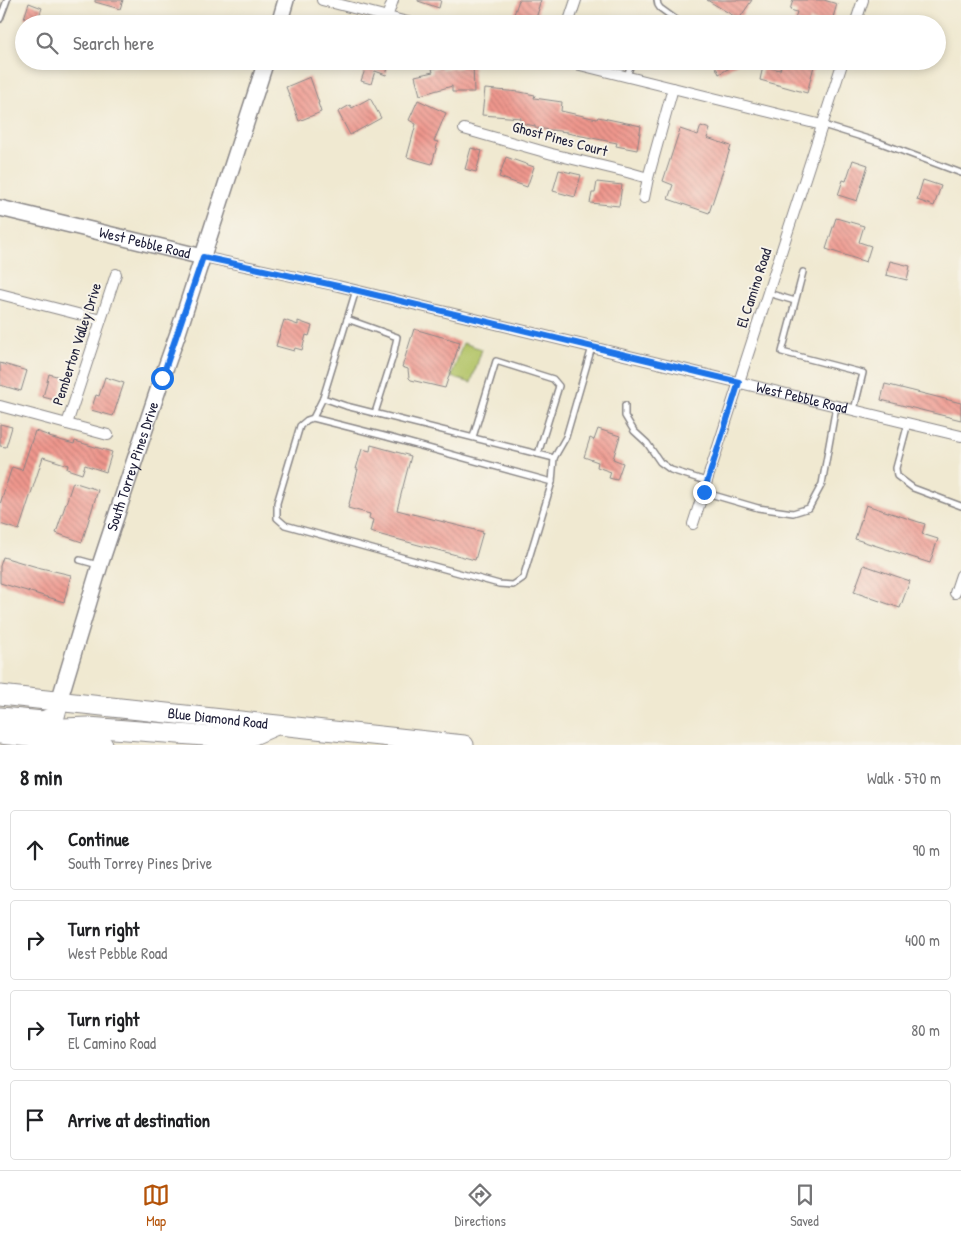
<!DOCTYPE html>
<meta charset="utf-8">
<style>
body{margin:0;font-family:"Patrick Hand",sans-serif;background:#f2f2f2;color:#202124}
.stop{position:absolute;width:15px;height:15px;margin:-11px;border:4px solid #1a73e8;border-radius:50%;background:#fff}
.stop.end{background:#1a73e8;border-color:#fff;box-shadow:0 1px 5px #0008}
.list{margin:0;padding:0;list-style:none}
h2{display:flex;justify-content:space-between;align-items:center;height:65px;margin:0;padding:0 20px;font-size:21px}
h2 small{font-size:16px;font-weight:400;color:#757577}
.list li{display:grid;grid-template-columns:32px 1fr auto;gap:15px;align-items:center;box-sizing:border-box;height:80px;margin:0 10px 10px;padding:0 10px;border:1px solid #e0e0e0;border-radius:5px}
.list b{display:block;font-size:19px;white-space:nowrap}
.list p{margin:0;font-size:16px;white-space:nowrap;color:#757577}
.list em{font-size:16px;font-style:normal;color:#757577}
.icon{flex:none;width:28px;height:28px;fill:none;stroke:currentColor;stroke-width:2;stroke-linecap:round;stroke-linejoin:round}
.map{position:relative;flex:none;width:961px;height:745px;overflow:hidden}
.search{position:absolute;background:#fff;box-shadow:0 2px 8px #0003;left:15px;right:15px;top:15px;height:55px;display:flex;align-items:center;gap:12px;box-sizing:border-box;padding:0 18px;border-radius:28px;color:#757577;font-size:19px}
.sheet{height:425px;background:#fff}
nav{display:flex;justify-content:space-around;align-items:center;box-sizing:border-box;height:70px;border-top:1px solid #e0e0e0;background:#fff;font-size:14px;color:#757577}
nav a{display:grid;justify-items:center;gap:2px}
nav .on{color:#b45309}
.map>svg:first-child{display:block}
.garden{fill:#b4c569;stroke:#6b7452}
.building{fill:url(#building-back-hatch)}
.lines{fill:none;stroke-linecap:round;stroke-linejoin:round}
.lane-casing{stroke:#898686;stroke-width:8}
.street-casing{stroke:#898686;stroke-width:12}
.secondary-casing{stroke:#898686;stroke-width:18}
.highway-casing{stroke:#898686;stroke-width:21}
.lane{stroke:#fff;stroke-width:5}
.street{stroke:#fff;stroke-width:10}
.secondary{stroke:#fff;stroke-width:15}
.highway{stroke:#fff;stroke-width:19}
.route{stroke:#1a73e8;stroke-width:6}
.labels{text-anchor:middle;stroke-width:4;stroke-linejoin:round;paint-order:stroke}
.street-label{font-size:15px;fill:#22223b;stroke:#f7f3e8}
</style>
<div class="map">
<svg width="961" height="745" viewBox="0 0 961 745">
<defs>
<pattern id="building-back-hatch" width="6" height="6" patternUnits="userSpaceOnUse" patternTransform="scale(1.25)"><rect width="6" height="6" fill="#ef978d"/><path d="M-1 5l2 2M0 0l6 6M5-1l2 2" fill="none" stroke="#c17b74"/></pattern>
</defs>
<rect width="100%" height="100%" fill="#f7f3e8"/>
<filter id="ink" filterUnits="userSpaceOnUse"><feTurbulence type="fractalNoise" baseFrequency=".02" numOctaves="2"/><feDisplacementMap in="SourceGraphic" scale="10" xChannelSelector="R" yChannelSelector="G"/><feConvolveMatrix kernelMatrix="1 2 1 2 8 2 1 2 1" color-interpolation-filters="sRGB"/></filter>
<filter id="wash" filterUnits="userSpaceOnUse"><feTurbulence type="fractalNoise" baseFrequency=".0096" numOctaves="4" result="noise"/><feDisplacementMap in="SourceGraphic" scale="20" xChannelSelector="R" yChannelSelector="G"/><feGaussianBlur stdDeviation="1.12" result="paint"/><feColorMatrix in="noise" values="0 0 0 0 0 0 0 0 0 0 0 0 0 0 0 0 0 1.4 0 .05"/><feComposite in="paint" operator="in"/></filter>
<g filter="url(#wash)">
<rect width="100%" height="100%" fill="#f0e9d1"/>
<polygon class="garden" points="463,343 482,349 471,383 451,377"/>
<g id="blocks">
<g class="building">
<polygon points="95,0 123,0 120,9 95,2"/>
<polygon points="418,0 441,0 439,8 418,1"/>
<polygon points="519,0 541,0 538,9 539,9 535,21 530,19 528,24 522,24 512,20"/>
<polygon points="707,0 752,0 739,19"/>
<polygon points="793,0 824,0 837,4 831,24 825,24 810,20 809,24 803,24 794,21 797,12 790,10"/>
<polygon points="29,3 42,8 37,22 24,18"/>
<polygon points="368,61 390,61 386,75 375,71 371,84 361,81"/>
<polygon points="713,61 742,61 719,74"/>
<polygon points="782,61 798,61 814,66 807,93 760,80 763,66 780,70"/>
<polygon points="460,63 473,63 474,92 452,92 452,86 420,95 415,76 433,72 432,69 441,66 442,69 460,68"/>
<polygon points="310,77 319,103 318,103 321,112 299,121 286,87"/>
<polygon points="485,89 520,92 535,95 534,98 562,102 561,111 597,119 598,117 641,126 637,150 616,146 617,143 567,133 567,132 535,128 535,126 520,123 521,118 482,115"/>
<polygon points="370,98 381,118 350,135 338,112 350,105 352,108"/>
<polygon points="418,100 446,113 434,141 438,142 432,164 407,157 416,124 409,120"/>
<polygon points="701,126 710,129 707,138 731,146 709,213 668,199 673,185 663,181 680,129 698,135"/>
<polygon points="471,148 482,151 476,172 465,169"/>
<polygon points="506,157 534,167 527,187 499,177"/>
<polygon points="853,160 868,165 857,201 838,195 843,180 846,181"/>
<polygon points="559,170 581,175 575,197 553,191"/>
<polygon points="923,180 941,186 934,206 917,200"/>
<polygon points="597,182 622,185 619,206 590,203 592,193 595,193"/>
<polygon points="836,218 864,226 859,242 871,246 866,262 826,249"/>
<polygon points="890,261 910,266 907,280 886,275"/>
<polygon points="284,320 298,325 298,321 312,326 309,336 306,335 302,350 295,348 294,351 276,346"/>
<polygon points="414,329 460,342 445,388 411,380 409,378 408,369 402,367"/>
<polygon points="0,363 27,371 21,391 0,385"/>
<polygon points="49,374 64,378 58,401 43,397"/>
<polygon points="105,377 124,383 113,416 91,410 96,395 99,396"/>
<polygon points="885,384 961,403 961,420 881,400"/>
<polygon points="0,424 12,427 6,447 0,446"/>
<polygon points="598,429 620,436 613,459 623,463 617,480 609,478 611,472 597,467 598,462 584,457 590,438 594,440"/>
<polygon points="35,431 50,436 49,437 74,444 75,441 112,452 106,472 85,465 82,474 67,469 68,465 43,457 19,530 0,524 0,504 12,467 22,470"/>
<polygon points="371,445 411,456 397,510 483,532 475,560 370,532 373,520 369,518 370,514 348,508 358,469 356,469 362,449 370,451"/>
<polygon points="73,482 98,490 82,542 56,533"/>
<polygon points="866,505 925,524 922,534 938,539 930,563 855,539"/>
<polygon points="3,557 37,567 71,575 64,602 0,583 0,566"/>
<polygon points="864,565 910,581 900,608 854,592"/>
</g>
</g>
</g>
<g filter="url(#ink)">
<use href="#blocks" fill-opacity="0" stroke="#898686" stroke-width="1"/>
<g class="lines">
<g class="lane-casing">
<g id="lane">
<polyline points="657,0 658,5 660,8 682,24"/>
<polyline points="0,19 7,0"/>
<polyline points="627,76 632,61"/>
<polyline points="823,125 881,143 961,173"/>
<polyline points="803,272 782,352 863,373 854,410"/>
<polyline points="356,290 323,398 346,406 554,458 566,437 592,347"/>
<polyline points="768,293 795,301"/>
<polyline points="347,319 397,337 393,356 375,413"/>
<polyline points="323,398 313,418 307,420 300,426 277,503 277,518 285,525 499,584 513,585 523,578 552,482 554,458"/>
<polyline points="625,405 625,416 634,431 647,443 660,462 671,470 706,481"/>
<polyline points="313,418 384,436 552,482"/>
<polyline points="908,423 896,468 897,476 913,488 961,506"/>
<polyline points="473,437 496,361 553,379 559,386 538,454"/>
<polyline points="703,492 758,508 793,513 809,508 822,484 836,406"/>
<polyline points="80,560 98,565"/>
</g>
</g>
<g class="street-casing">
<g id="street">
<polyline points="322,0 415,24"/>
<polyline points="387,17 393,0"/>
<polyline points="568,24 576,0"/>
<polyline points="855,24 863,0"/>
<polyline points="564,61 822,125"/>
<polyline points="464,129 552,154 627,172 648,178"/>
<polyline points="644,198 648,178 673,88"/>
<path id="s1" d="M 203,257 L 338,286 L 961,436"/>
<polyline points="0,294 101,320"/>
<polyline points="0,406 108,435"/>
<polyline points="67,424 116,274"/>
<polyline points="693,524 843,61"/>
<polyline points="955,593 961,575"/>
</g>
</g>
<g class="secondary-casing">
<g id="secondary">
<polyline points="279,24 286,0"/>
<path id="s2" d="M 0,208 L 203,257"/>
<path id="s3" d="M 59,701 L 100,565 L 162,378 L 178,333 L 266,61"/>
</g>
</g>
<g class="highway-casing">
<g id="highway">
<path id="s4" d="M 0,695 L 464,745"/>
<polyline points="0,717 43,721 55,716 59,701"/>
<polyline points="0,734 103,745"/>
<polyline points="45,739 54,731 63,728 88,727 230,738 249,737 274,726"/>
</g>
</g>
<use href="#lane" class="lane"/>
<use href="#street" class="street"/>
<use href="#secondary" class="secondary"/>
<use href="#highway" class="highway"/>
</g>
</g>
<g class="lines" filter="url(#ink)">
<polyline class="route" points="162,378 203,257 338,286 739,382 704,492"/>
</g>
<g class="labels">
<g class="street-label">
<text transform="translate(560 139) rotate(15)" y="5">Ghost Pines Court</text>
<text dy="5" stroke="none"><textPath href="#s2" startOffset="149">West Pebble Road</textPath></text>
<text transform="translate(754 288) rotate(-72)" y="5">El Camino Road</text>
<text transform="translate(77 344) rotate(-72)" y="5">Pemberton Valley Drive</text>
<text dy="5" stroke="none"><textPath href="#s1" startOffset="615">West Pebble Road</textPath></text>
<text dy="5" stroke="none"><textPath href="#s3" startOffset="246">South Torrey Pines Drive</textPath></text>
<text dy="5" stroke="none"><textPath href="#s4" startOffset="219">Blue Diamond Road</textPath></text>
</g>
</g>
</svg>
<div class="stop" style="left:162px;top:378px"></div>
<div class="stop end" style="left:704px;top:492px"></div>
<div class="search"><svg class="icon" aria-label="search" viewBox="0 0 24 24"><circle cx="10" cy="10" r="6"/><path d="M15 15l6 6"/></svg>Search here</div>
</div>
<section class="sheet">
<h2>8 min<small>Walk · 570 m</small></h2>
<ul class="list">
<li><svg class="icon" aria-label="ahead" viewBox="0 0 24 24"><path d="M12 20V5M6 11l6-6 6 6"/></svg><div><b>Continue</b><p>South Torrey Pines Drive</p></div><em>90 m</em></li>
<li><svg class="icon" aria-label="right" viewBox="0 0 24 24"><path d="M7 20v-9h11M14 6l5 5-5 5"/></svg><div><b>Turn right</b><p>West Pebble Road</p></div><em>400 m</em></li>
<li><svg class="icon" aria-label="right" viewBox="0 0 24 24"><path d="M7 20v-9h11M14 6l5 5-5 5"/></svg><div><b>Turn right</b><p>El Camino Road</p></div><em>80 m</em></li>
<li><svg class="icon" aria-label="arrive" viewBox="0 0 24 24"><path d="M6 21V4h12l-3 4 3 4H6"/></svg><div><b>Arrive at destination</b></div></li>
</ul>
</section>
<nav>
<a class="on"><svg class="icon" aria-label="map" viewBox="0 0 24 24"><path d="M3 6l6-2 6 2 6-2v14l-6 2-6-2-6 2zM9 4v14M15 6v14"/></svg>Map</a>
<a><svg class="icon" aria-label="directions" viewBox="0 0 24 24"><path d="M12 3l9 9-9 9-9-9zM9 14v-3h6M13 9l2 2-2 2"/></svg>Directions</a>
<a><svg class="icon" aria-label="saved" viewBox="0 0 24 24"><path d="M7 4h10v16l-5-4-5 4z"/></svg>Saved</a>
</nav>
